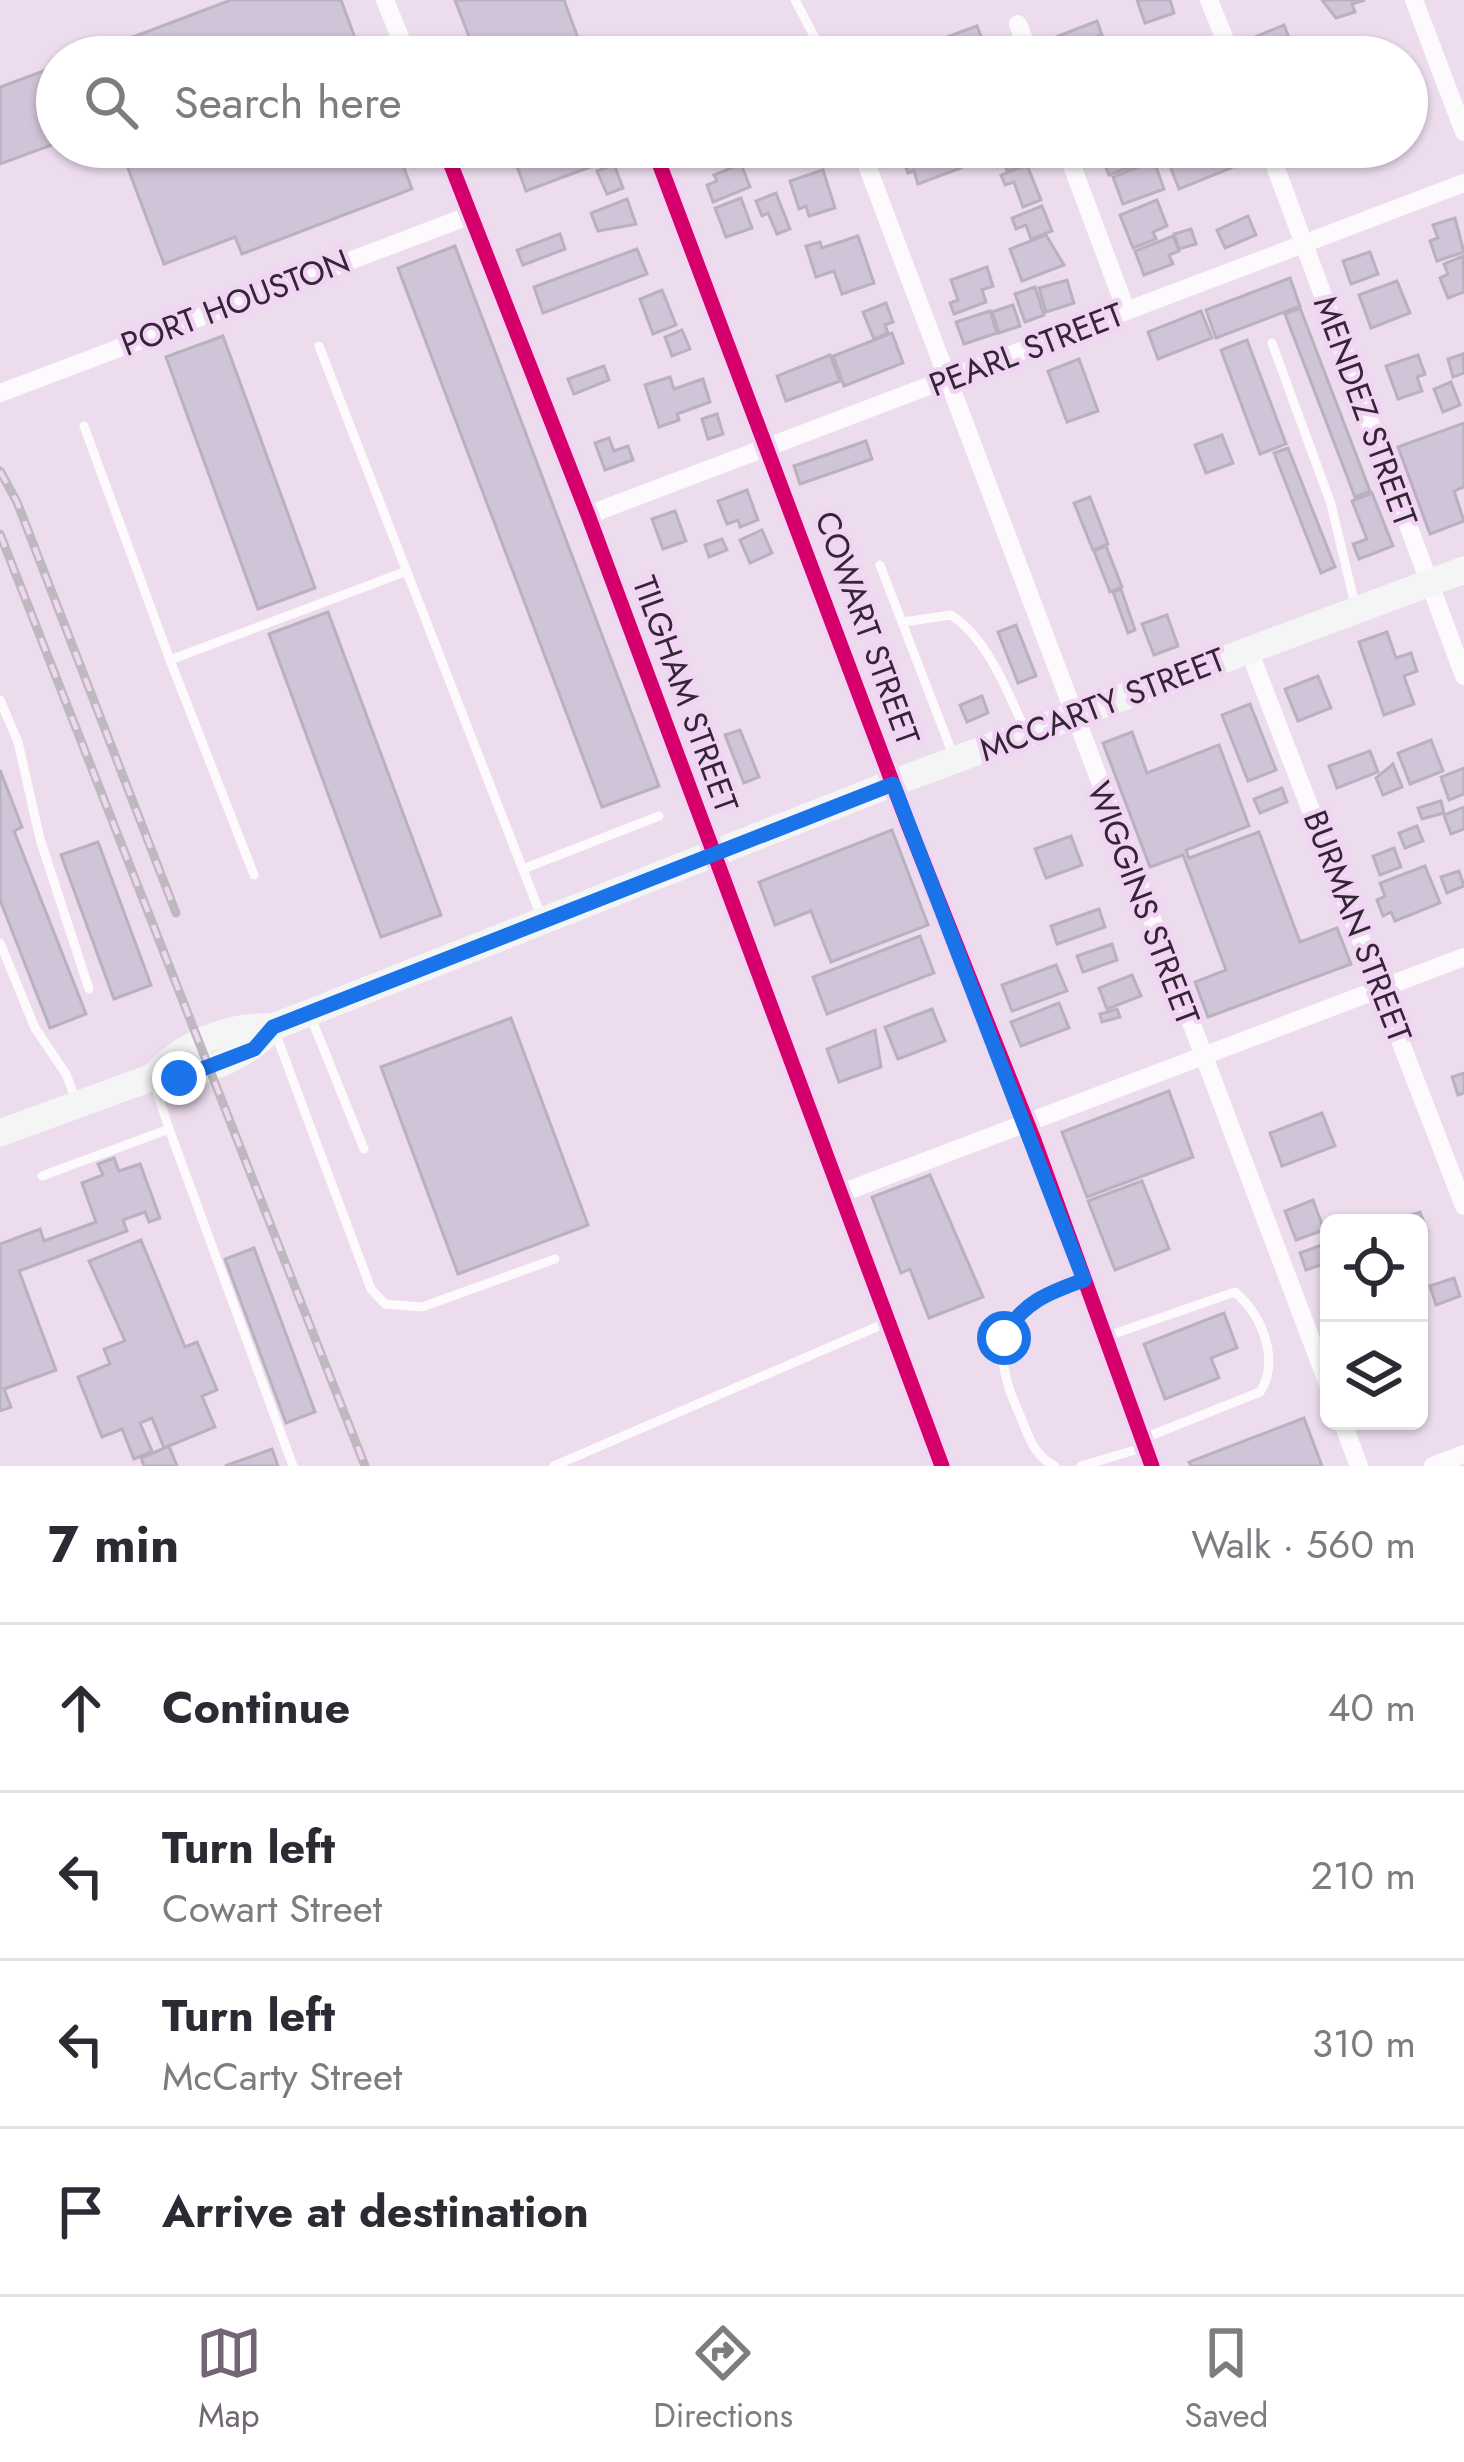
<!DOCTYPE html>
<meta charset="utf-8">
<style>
body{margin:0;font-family:Jost,sans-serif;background:#f7f7f7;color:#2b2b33}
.controls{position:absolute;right:36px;bottom:36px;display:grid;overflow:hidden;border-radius:18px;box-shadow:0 3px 9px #0004}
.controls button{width:108px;height:108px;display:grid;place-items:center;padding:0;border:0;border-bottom:3px solid #e1e1e2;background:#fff;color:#2b2b33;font:60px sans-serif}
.stop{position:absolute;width:36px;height:36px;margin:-27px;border:9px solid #1a73e8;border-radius:50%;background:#fff}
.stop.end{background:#1a73e8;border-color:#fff;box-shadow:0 3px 12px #0008}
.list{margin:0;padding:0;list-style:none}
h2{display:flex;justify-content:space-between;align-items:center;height:156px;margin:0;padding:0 48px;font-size:51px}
h2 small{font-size:39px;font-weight:400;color:#7c7c81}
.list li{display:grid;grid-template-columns:78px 1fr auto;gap:36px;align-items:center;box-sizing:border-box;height:168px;padding:0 48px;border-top:3px solid #e1e1e2}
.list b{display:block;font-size:45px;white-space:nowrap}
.list p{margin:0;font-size:39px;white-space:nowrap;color:#7c7c81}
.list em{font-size:39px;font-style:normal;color:#7c7c81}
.icon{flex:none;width:66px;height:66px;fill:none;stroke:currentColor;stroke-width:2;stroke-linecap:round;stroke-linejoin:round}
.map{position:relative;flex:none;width:1464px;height:1466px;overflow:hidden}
.search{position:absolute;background:#fff;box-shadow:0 3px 9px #0004;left:36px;right:36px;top:36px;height:132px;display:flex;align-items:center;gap:30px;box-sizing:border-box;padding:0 42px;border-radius:66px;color:#7c7c81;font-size:45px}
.sheet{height:828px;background:#fff}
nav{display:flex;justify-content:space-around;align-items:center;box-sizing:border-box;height:168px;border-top:3px solid #e1e1e2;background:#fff;font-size:33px;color:#7c7c81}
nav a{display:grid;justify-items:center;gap:6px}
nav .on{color:#736674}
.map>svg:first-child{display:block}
.building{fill:#d0c4d8;stroke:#bab1bf;stroke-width:3}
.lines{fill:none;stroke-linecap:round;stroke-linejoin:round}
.service{stroke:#fcfafc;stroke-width:9}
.minor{stroke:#fcfafc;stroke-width:18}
.secondary{stroke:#f4f5f5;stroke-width:27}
.rail-casing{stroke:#bdb9be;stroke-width:9}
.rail{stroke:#f2d5f5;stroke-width:4.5;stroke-dasharray:14;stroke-linecap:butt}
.cycleway-casing{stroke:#f2d5f5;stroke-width:22}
.cycleway{stroke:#d6006c;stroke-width:15}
.route{stroke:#1a73e8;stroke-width:15}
.labels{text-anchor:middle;stroke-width:9;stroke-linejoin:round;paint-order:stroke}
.street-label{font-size:33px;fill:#322733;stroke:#f2d5f5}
</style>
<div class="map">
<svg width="1464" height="1466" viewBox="0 0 1464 1466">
<rect width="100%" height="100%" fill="#ecdcee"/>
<g class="building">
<polygon points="231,0 341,0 362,57 80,57"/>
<polygon points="455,0 564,0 585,57 477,57"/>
<polygon points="1137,0 1170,0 1174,13 1145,23"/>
<polygon points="1322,0 1365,0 1352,4 1355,12 1336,18"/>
<polygon points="1097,21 1102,35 1078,44 1083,57 1062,57 1056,37"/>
<polygon points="1284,25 1294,51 1258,57 1250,39"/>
<polygon points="977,26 989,57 949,57 942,39"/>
<polygon points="1386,46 1391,57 1359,57"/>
<polygon points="57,66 57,143 0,164 0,87"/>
<polygon points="120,147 396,147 412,189 242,254 235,237 164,264"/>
<polygon points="510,147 619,147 622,155 526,191"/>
<polygon points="684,147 729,147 732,155 699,166"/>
<polygon points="898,147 929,147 934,161 955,153 961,168 918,184 914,171 908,173"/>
<polygon points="987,147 1021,147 1026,164 1007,171 1002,153 991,157"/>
<polygon points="1098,147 1126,147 1133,166 1109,175"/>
<polygon points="1191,147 1222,147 1231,168 1179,189 1170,166 1188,159 1184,150"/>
<polygon points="1154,161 1164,189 1123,204 1113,177"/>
<polygon points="614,164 623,188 607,194 597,171"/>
<polygon points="741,164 750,187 713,202 707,185 717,181 714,175"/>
<polygon points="1027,165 1041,200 1023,207 1014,182 1005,185 1001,175"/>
<polygon points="823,170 835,208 809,216 806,206 799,209 790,181"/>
<polygon points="776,193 790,229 777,234 768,213 762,216 756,201"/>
<polygon points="741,198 752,228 726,237 715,208"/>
<polygon points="627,199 636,224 598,231 591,213"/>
<polygon points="1157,200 1167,226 1153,232 1156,239 1133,248 1120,215"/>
<polygon points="1042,206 1052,231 1031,239 1026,225 1016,229 1012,218"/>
<polygon points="1248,216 1256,235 1225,248 1217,230"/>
<polygon points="1455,218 1464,252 1437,261 1430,241 1438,238 1433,225"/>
<polygon points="1191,229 1196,244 1179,249 1174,234"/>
<polygon points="560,234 565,249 523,265 517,250"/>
<polygon points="1046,235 1064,265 1022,281 1010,249"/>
<polygon points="858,236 874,283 842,294 834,271 816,277 806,246 820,242 822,248"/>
<polygon points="1173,236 1179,251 1169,255 1173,264 1144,275 1135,251"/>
<polygon points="455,246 659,786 602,807 398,268"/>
<polygon points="637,249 647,274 543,313 534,287"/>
<polygon points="1370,252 1378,274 1351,284 1343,261"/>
<polygon points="1463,256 1464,292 1448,298 1440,278 1448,274 1444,264"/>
<polygon points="987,267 993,286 982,290 986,302 954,314 950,303 958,300 951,280"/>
<polygon points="1290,278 1300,306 1216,338 1206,310"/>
<polygon points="1067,280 1074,303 1046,312 1039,288"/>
<polygon points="1397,281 1410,313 1371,328 1359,295"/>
<polygon points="1035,287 1044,315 1025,322 1015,294"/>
<polygon points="662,290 676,325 653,334 640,299"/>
<polygon points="886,303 893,322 885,325 888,333 874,339 863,312"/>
<polygon points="1013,305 1020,326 999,333 992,312"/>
<polygon points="1300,308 1370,491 1355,497 1285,314"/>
<polygon points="990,311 997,333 964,344 956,322"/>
<polygon points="1201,311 1212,338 1158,359 1148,332"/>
<polygon points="682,330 690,349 672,356 665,337"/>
<polygon points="892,333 903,363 844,386 833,356"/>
<polygon points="223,336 315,588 258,609 166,357"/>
<polygon points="1247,340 1286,444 1260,454 1221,350"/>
<polygon points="1463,354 1464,373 1453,377 1448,359"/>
<polygon points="830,355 840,381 786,401 777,376"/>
<polygon points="1418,355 1425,374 1417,377 1422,391 1398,399 1386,366"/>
<polygon points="1079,359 1098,411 1067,422 1048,371"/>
<polygon points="604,366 609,380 574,394 568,379"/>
<polygon points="670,377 674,389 703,379 710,402 677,414 679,420 659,427 645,385"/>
<polygon points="1451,382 1460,405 1443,412 1434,389"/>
<polygon points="717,414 723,434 708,439 702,419"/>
<polygon points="1464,423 1464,487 1454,491 1464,521 1430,534 1398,447"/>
<polygon points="1222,435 1233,463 1206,473 1195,445"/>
<polygon points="609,438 614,451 628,446 633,460 605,470 595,443"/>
<polygon points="866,441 872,459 800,484 794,466"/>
<polygon points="1288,448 1335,567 1321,573 1274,453"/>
<polygon points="747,490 758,520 740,527 738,520 727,524 718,501"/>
<polygon points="1372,493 1393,546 1359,559 1353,544 1367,539 1352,501"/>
<polygon points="1090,497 1108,544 1093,550 1074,503"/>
<polygon points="675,511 686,541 663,549 652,519"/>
<polygon points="762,530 772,553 750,563 740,540"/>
<polygon points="722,539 727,550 709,557 705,545"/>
<polygon points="1106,546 1122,587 1110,592 1094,551"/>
<polygon points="1121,589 1135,630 1128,633 1113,592"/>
<polygon points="328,612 441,915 381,937 269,634"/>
<polygon points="1167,615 1178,646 1154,655 1142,624"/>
<polygon points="1016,625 1036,676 1018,683 998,632"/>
<polygon points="1387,632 1396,658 1411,653 1417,671 1404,676 1414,704 1384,715 1359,642"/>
<polygon points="888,652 899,681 881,688 870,659"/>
<polygon points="1318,676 1331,708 1298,721 1285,689"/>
<polygon points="982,696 988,713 967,722 960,705"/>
<polygon points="1250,704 1276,770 1248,781 1222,715"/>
<polygon points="740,730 759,777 744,783 725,735"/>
<polygon points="1132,732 1147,773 1219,745 1249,826 1186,850 1189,858 1259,832 1300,942 1337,928 1351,964 1208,1017 1195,982 1226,970 1183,855 1150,867 1103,743"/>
<polygon points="1431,740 1443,771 1410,784 1398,753"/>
<polygon points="1370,751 1378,772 1337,788 1329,766"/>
<polygon points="1393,764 1402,787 1383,795 1376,778"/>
<polygon points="1464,768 1464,794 1449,800 1441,777"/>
<polygon points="0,770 22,827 14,831 86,1014 50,1028 0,900"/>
<polygon points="1282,788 1287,802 1260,813 1254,799"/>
<polygon points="1441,801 1444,813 1422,819 1418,808"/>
<polygon points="1464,807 1464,829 1451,834 1444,815"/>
<polygon points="1417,826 1423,841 1405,848 1399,833"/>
<polygon points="892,830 928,925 831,962 811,911 775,925 759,882"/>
<polygon points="1071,836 1082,865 1046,878 1035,849"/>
<polygon points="98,842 151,985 114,999 61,855"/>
<polygon points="1394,848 1401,867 1380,875 1373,856"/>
<polygon points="1425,866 1440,903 1395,921 1391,912 1383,916 1377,900 1385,896 1380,883"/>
<polygon points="1459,871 1464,886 1447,893 1441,877"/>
<polygon points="1099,909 1105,927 1057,944 1051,926"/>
<polygon points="920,936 934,973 827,1014 813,977"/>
<polygon points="1112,944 1117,960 1083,972 1077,956"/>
<polygon points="1056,965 1067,991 1012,1011 1002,985"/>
<polygon points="1132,975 1141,996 1107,1009 1099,988"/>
<polygon points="1059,1003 1069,1028 1021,1046 1011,1022"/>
<polygon points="932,1009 945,1041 898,1059 885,1027"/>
<polygon points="1117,1009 1120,1017 1102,1022 1100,1014"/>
<polygon points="511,1018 588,1225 458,1274 381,1067"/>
<polygon points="875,1030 881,1067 839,1082 827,1049"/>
<polygon points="1464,1073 1464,1093 1458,1095 1452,1077"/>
<polygon points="1169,1091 1193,1157 1087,1197 1062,1132"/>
<polygon points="1322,1113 1335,1146 1282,1166 1270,1133"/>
<polygon points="114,1158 119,1171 140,1164 160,1218 149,1222 145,1212 123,1220 127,1231 19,1271 56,1370 4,1389 11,1407 0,1411 0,1244 40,1229 44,1241 96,1222 82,1183 103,1175 98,1164"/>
<polygon points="930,1175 983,1297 929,1318 910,1269 901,1273 872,1197"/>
<polygon points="1142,1181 1169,1249 1115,1270 1088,1201"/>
<polygon points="1313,1200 1324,1230 1296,1240 1285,1211"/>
<polygon points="1420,1212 1427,1231 1419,1234 1419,1223 1386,1223"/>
<polygon points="141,1240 185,1347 197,1342 217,1390 202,1396 215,1427 164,1448 152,1418 140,1423 152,1451 134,1459 122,1429 102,1437 78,1377 110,1364 104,1349 125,1341 89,1261"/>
<polygon points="1327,1243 1329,1262 1306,1270 1300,1253"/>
<polygon points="254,1248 315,1412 286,1423 225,1259"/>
<polygon points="1454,1278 1460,1296 1436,1305 1430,1286"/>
<polygon points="1224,1313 1237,1348 1211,1358 1219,1378 1165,1399 1144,1344"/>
<polygon points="1304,1418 1322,1466 1191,1466 1189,1462"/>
<polygon points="169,1446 177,1466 144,1466 141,1458"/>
<polygon points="272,1449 278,1466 225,1466"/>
</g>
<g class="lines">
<g class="service">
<polyline points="795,0 825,57"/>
<polyline points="1272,343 1331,504 1355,605"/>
<polyline points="319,346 541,916"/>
<polyline points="84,426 170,660 407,571"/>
<polyline points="880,565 953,755"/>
<path d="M 903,622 L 951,615 C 988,639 1006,690 1025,729"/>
<polyline points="170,660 254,875"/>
<polyline points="0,700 18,742 40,839 89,989"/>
<polyline points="523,869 659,816"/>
<polyline points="0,943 35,1028 66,1074 77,1103"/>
<polyline points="310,1015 364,1149"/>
<polyline points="275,1032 371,1289 385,1304 422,1307 555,1259"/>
<polyline points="169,1129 293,1466"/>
<polyline points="42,1176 169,1129 154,1082"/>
<path d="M 1105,1337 L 1235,1292 C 1263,1316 1280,1361 1260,1392 L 1142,1439"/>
<polyline points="554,1466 888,1322"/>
<path d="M 1055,1466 C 1033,1456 1028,1434 1019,1413 C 983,1334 1008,1307 1084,1279"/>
<polyline points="1081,1466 1145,1447"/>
</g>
<g class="minor">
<polyline points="385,0 408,57"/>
<polyline points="1209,0 1232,57"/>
<polyline points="1414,0 1464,132"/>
<polyline points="1018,24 1031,57"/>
<polyline points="444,147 588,515 942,1466"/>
<polyline points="653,147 908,824 1034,1140 1152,1466"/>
<polyline points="860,147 1329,1387"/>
<polyline points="1065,147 1126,310"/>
<polyline points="1268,147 1464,676"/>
<polyline points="0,393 471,215"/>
<polyline points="588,515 1464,183"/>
<polyline points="1248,648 1464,1206"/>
<polyline points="839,1194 1464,957"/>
<polyline points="1342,1421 1359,1466"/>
<polyline points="1433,1466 1464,1454"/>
</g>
<g class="secondary">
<path d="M 153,1077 C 182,1044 230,1024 273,1027 L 893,783 L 1464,570"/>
<path d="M 0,1133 L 153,1077 C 196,1078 245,1059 273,1027"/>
</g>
<g class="rail-casing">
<g id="rail">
<polyline points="0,471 17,502 176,913"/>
<polyline points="0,534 365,1466"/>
</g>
</g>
<use href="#rail" class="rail"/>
<g class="cycleway-casing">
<g id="cycleway">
<polyline points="444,147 588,515 942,1466"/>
<polyline points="653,147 908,824 1034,1140 1152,1466"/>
</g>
</g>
<use href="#cycleway" class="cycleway"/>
</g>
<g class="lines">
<path class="route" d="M 179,1078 L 254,1049 L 273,1027 L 893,784 L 1084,1280 C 1050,1292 1020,1303 1004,1338"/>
</g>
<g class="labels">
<g class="street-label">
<text transform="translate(235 302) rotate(-21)" y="12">PORT HOUSTON</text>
<text transform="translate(1026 349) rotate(-21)" y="12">PEARL STREET</text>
<text transform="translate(1366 411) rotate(70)" y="12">MENDEZ STREET</text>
<text transform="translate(868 628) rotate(70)" y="12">COWART STREET</text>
<text transform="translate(686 694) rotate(70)" y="12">TILGHAM STREET</text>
<text transform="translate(1102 704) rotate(-21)" y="12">MCCARTY STREET</text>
<text transform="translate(1144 903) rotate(69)" y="12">WIGGINS STREET</text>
<text transform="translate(1358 926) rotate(69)" y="12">BURMAN STREET</text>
</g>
</g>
</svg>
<div class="controls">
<button><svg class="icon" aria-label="locate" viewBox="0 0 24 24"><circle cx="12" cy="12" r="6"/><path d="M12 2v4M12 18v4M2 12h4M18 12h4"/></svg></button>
<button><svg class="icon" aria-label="layers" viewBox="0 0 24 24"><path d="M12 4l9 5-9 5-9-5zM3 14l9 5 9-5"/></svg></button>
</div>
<div class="stop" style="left:1004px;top:1338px"></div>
<div class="stop end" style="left:179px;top:1078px"></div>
<div class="search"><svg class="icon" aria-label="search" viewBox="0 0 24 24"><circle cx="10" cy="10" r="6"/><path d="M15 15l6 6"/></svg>Search here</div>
</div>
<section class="sheet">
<h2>7 min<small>Walk · 560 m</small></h2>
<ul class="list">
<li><svg class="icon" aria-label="ahead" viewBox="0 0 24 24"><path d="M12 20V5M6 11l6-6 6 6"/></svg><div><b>Continue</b></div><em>40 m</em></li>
<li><svg class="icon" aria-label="left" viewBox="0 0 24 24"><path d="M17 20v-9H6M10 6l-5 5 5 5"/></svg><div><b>Turn left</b><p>Cowart Street</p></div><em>210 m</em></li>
<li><svg class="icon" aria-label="left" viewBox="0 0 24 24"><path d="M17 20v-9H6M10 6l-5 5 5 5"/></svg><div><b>Turn left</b><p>McCarty Street</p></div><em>310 m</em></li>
<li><svg class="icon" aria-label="arrive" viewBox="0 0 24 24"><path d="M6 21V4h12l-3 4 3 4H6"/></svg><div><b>Arrive at destination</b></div></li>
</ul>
</section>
<nav>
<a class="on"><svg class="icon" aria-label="map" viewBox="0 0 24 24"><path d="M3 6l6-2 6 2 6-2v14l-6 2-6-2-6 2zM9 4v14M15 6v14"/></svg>Map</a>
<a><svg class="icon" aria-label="directions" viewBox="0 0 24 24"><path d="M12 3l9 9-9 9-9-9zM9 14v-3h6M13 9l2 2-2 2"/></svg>Directions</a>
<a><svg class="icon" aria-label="saved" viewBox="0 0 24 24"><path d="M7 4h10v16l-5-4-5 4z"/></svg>Saved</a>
</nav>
